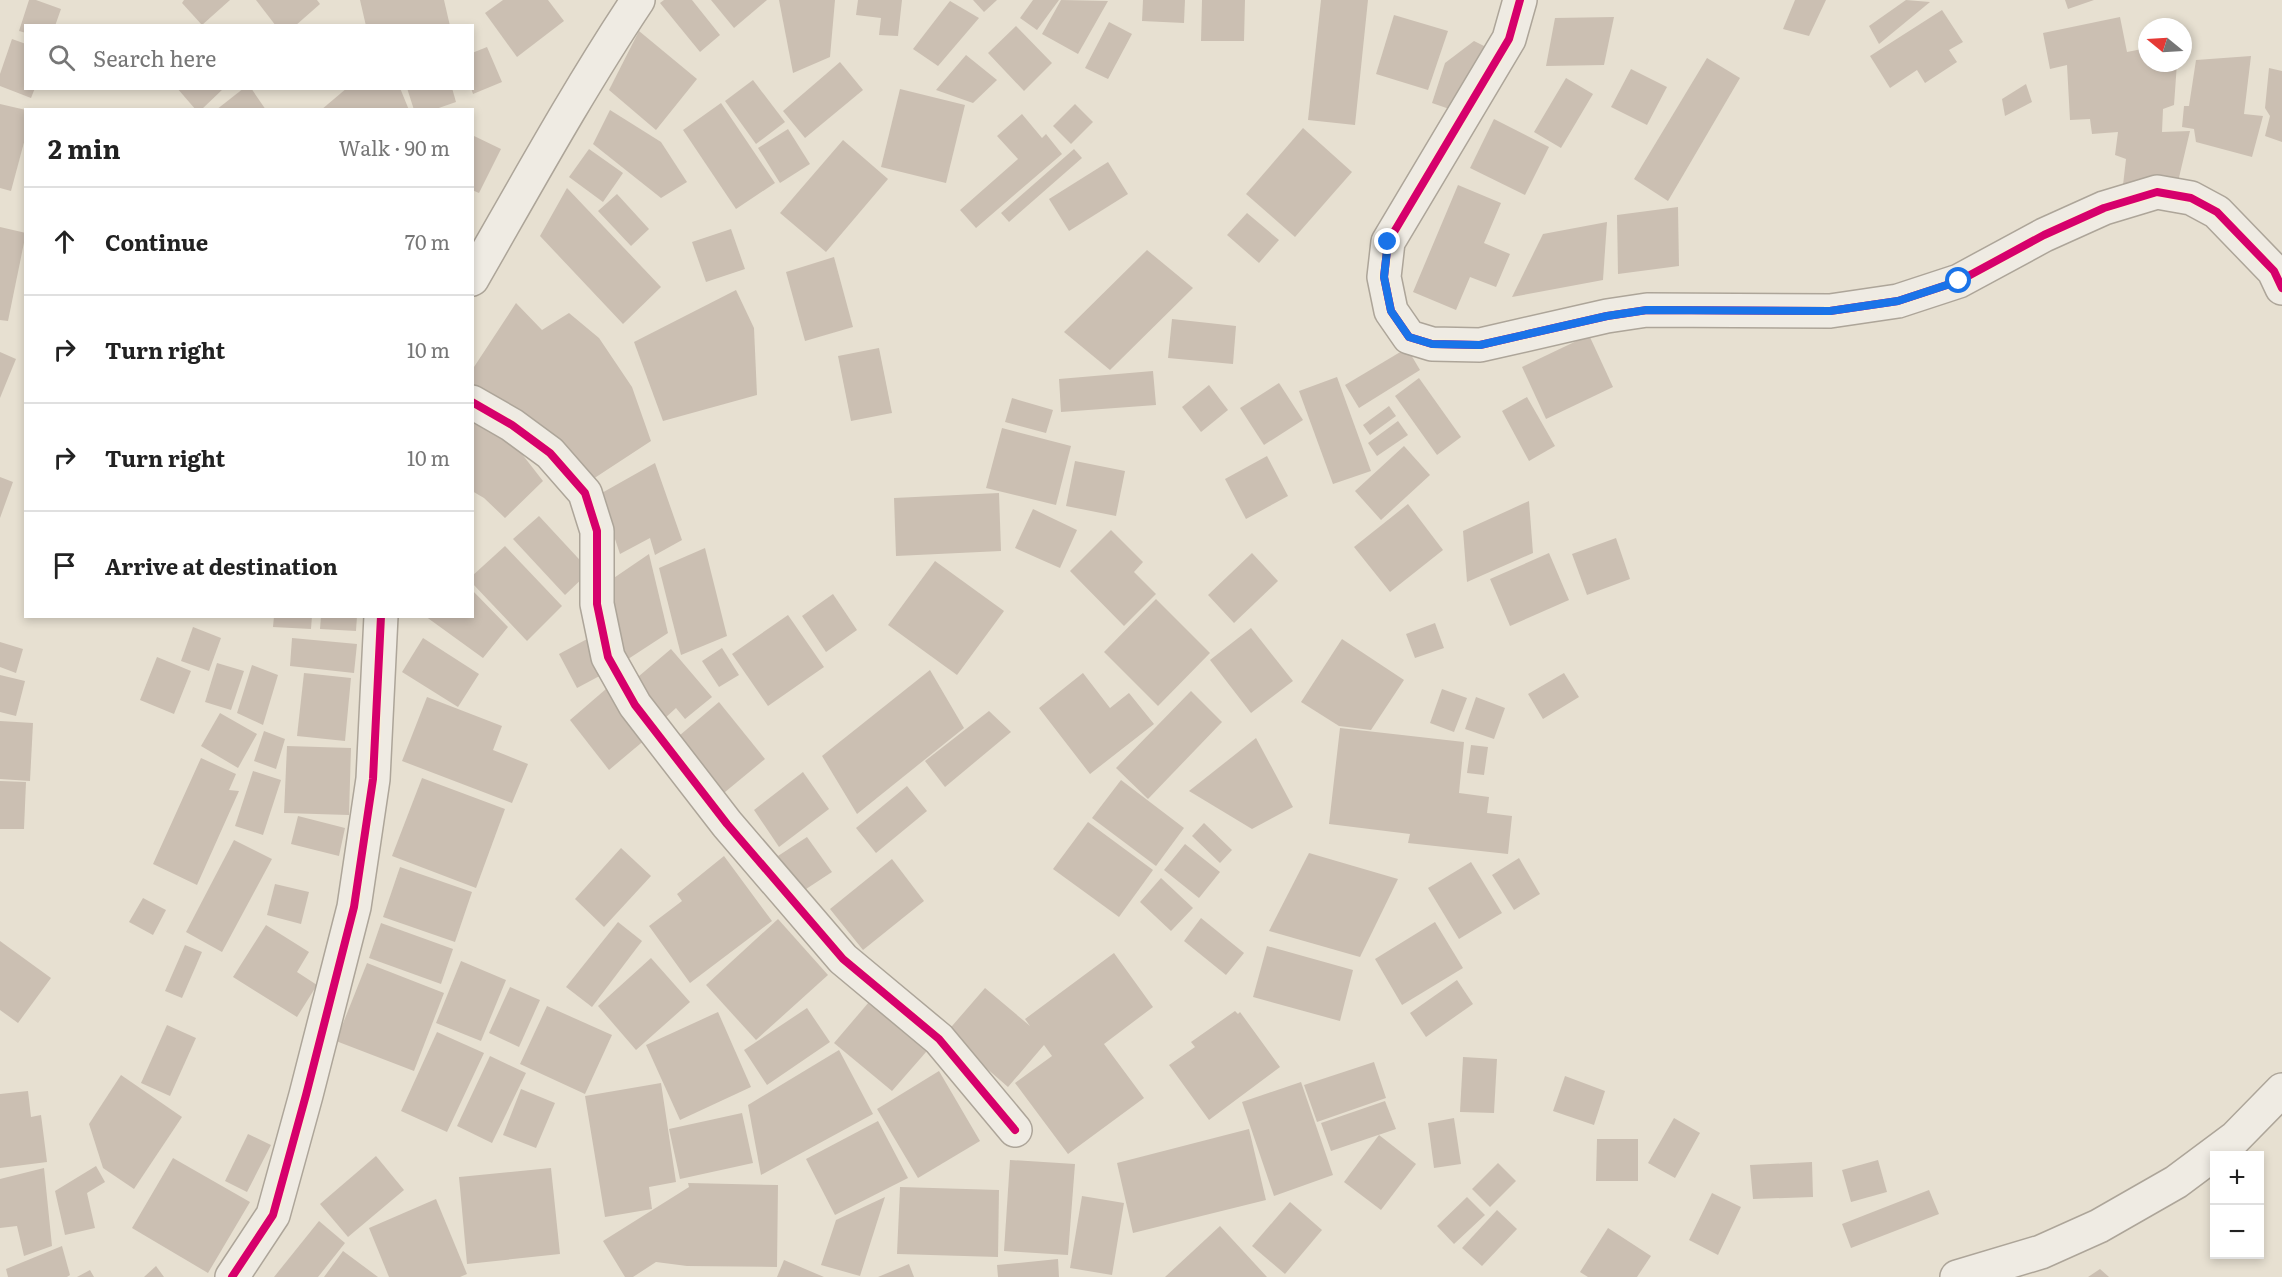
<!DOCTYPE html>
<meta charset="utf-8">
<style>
body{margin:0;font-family:Literata,serif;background:#f2f2f2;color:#222}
.controls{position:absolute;right:18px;bottom:18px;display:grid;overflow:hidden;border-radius:0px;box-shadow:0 3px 9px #0003}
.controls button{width:54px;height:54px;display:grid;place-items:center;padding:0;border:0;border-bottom:2px solid #e0e0e0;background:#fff;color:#222;font:30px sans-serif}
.compass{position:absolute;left:2138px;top:18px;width:54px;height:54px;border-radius:50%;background:#fff;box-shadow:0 3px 9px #0003;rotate:288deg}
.stop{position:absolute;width:18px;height:18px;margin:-14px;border:4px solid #1a73e8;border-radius:50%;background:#fff}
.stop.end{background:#1a73e8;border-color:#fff;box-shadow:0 2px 6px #0008}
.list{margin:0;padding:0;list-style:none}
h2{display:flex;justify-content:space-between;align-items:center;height:78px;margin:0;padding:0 24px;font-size:26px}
h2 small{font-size:20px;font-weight:400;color:#767676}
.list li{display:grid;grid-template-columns:39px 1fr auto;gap:18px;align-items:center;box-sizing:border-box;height:108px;padding:0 24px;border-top:2px solid #e0e0e0}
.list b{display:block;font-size:22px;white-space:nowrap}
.list em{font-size:20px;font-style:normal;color:#767676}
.icon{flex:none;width:33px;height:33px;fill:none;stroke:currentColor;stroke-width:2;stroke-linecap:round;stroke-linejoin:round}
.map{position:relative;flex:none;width:2282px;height:1277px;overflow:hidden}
.search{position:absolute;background:#fff;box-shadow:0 3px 9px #0003;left:24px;top:24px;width:450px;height:66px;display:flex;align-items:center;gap:15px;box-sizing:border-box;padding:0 21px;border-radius:0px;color:#767676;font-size:22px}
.panel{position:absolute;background:#fff;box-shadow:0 3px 9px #0003;left:24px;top:108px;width:450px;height:510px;border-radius:0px}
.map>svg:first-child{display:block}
.building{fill:#cbbfb2}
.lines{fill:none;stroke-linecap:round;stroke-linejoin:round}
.minor-casing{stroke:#ada599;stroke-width:36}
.minor{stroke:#efebe3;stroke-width:33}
.cycleway-casing{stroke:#f7eed8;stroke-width:11}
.cycleway{stroke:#d6006c;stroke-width:8}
.route{stroke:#1a73e8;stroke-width:8}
</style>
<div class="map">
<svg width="2282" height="1277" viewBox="0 0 2282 1277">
<rect width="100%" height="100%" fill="#e7e0d1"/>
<g class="building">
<polygon points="29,0 36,0 61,9 55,26 26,26 26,33 19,31"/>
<polygon points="184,0 230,0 202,25 182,3"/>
<polygon points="256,0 317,0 320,4 295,26 276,26"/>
<polygon points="360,0 444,0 450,26 366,26"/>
<polygon points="503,0 548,0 564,21 517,57 485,13"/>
<polygon points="664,0 692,0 720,35 700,52 660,3"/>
<polygon points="711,0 767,0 734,28"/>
<polygon points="779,0 835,0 830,57 793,73"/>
<polygon points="858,0 902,0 898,36 879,35 881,18 856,15"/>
<polygon points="973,0 997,0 984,12"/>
<polygon points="1033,0 1059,0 1037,30 1020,18"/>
<polygon points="1061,0 1108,1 1078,54 1042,34"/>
<polygon points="1143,0 1185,0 1184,23 1142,21"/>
<polygon points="1202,0 1245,0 1244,41 1201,41"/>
<polygon points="1321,0 1368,0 1355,125 1308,120"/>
<polygon points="1795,0 1826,0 1809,36 1783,29"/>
<polygon points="1906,0 1930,2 1879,44 1869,26"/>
<polygon points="2065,0 2094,0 2068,9"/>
<polygon points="950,1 979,18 938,66 913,49"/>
<polygon points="1942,10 1963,42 1949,50 1957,62 1925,83 1917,70 1890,88 1870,56"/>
<polygon points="1394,15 1448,31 1428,90 1376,74"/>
<polygon points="1614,17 1604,65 1546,66 1555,18"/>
<polygon points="2120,17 2127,52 2147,48 2147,63 2177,63 2174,105 2163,109 2162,132 2190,131 2177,186 2123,185 2126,159 2115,155 2118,132 2092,134 2090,119 2070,120 2067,65 2050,69 2043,33"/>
<polygon points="1109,22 1132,34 1108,79 1085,68"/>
<polygon points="1016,26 1052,63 1024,91 988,53"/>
<polygon points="639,31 697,79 656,130 609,90"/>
<polygon points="12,39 26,44 26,88 35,88 31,98 0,86 0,74"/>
<polygon points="1474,41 1486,47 1458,112 1432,103 1445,63"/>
<polygon points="487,47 502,82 473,94 471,88 472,88 472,53"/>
<polygon points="966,55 997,80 973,103 936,90"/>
<polygon points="2251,56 2244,114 2263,116 2252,157 2196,142 2194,129 2182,127 2184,106 2189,106 2196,60"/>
<polygon points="1707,58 1740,78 1668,201 1634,179"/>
<polygon points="840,62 863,90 805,138 783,111"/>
<polygon points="2269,68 2282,71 2282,142 2265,136 2270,116 2265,108"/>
<polygon points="1631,69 1667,87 1647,125 1611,107"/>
<polygon points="1566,78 1593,94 1561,148 1534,132"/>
<polygon points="753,80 785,122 756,144 725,101"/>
<polygon points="2026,84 2032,102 2005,116 2002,99"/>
<polygon points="177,88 224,88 201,110 196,110"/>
<polygon points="244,88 251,88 266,110 216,110"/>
<polygon points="347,88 400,88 409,110 321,110"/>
<polygon points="407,88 452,88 456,102 433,110 414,110"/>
<polygon points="900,89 965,105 946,183 881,167"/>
<polygon points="721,103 775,183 736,209 683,130"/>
<polygon points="0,104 26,110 26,135 11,191 0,188"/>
<polygon points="1075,104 1093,122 1071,144 1053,126"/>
<polygon points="610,110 661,142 687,182 661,198 593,144"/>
<polygon points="1022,114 1042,138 1046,134 1062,154 976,228 960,210 1018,159 997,136"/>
<polygon points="1494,119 1549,147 1525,195 1470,168"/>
<polygon points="1303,128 1352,172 1295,237 1246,194"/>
<polygon points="788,129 810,164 780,183 758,148"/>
<polygon points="472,135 501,149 479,193 472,190"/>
<polygon points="843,140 888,179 826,252 780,213"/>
<polygon points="589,149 623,173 603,202 569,177"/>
<polygon points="1074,149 1082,158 1009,222 1001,213"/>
<polygon points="1108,162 1128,194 1069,231 1049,199"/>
<polygon points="1458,185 1501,203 1484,243 1510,254 1496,287 1470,277 1456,310 1413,292"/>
<polygon points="567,188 661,287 623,324 540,236"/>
<polygon points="617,194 649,229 631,246 598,211"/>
<polygon points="1678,207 1679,266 1618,274 1617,215"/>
<polygon points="1247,213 1279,240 1259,263 1227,235"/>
<polygon points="1607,222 1603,280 1512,297 1543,234"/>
<polygon points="0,227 26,233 8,321 0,320"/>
<polygon points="731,229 745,269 706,282 692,242"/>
<polygon points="1147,250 1193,288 1110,370 1064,332"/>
<polygon points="834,257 853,327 805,341 786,272"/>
<polygon points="736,290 754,328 757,395 663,421 634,342"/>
<polygon points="516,303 542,330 569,313 599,338 632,387 651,441 593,479 510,409 472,384 472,370"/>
<polygon points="1172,319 1236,326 1233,364 1168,358"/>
<polygon points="1589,335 1613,387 1546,419 1522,367"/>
<polygon points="879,348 892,413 851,421 838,356"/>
<polygon points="1407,348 1420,370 1359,408 1345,385"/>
<polygon points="0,352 16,359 0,398"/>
<polygon points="1153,371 1156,405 1061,412 1059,379"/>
<polygon points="1337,377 1371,471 1333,484 1299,391"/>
<polygon points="1419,378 1461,437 1437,455 1395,396"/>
<polygon points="1279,383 1303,420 1264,445 1240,408"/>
<polygon points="1209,385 1228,410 1201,432 1182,407"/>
<polygon points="1527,397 1555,446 1529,461 1502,411"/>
<polygon points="1012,398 1053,410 1046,433 1005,422"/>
<polygon points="1389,406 1396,416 1370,435 1363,425"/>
<polygon points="472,420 518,449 543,481 505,518 484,498 472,491"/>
<polygon points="1398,421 1408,435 1377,456 1368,443"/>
<polygon points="1002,428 1071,446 1056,505 986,488"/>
<polygon points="1404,446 1430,475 1381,520 1355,491"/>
<polygon points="1267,456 1288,496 1246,519 1225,479"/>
<polygon points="1075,461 1125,471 1116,516 1066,506"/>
<polygon points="655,463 682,540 655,555 650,538 620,554 600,494"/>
<polygon points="0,477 13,482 0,518"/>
<polygon points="999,493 1001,551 896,556 894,498"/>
<polygon points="1529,501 1533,553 1467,582 1463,531"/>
<polygon points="1408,504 1443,550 1390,592 1354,547"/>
<polygon points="1033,509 1077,530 1060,568 1015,548"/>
<polygon points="539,516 590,571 565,595 513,539"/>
<polygon points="1111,530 1143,562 1134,572 1156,594 1124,626 1070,571"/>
<polygon points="1616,538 1630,579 1587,595 1572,554"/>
<polygon points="505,546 562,606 527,641 472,583 472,576"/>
<polygon points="705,548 727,636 681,655 659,568"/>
<polygon points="1252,553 1278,581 1234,623 1208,595"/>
<polygon points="1549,553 1569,600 1510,626 1490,579"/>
<polygon points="649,554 668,633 622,663 602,586"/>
<polygon points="935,561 1004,611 957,675 888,625"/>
<polygon points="472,590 508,627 483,658 425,616 472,616"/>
<polygon points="833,594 857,630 826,652 802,616"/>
<polygon points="1156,599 1210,653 1158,706 1104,652"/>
<polygon points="788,615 824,667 768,706 732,654"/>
<polygon points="274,616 312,616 311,629 273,627"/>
<polygon points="321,616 357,616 356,631 320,629"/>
<polygon points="1435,623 1444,648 1415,658 1406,634"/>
<polygon points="193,627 221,638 209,671 181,661"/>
<polygon points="1251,628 1293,681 1251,713 1210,660"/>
<polygon points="292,638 357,644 354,673 290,666"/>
<polygon points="423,638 479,674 458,707 402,672"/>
<polygon points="589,638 607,672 577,688 559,654"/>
<polygon points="1342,639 1404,680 1371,730 1339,726 1301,702"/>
<polygon points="0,642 23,649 16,673 0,667"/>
<polygon points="722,648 739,675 719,687 702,661"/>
<polygon points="671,649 712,697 685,719 676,708 664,719 632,682"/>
<polygon points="157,657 191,671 174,714 140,700"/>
<polygon points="217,663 244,671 231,710 205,702"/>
<polygon points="252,665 278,675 263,725 237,713"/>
<polygon points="930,670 964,728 857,814 822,756"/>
<polygon points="304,673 351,678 345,741 297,736"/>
<polygon points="1083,673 1110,708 1129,693 1154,724 1090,774 1039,708"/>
<polygon points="1564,673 1579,697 1543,719 1528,694"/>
<polygon points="0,675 25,681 16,716 0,712"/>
<polygon points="613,683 653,733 609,770 570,720"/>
<polygon points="1442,689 1467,698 1454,732 1430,723"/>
<polygon points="1191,691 1222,722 1148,799 1116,768"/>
<polygon points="427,697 502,726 493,750 528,764 512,803 402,761"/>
<polygon points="1476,697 1505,708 1494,739 1465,729"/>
<polygon points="719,702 765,759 719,797 673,741"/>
<polygon points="989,711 1011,732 945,787 925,761"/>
<polygon points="220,713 257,734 238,768 201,746"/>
<polygon points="0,721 33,723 30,781 0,779"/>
<polygon points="1340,728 1464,742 1459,793 1489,797 1487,813 1512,816 1508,854 1408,843 1410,834 1329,824"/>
<polygon points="264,731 285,739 276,769 254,761"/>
<polygon points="1256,738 1293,807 1252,829 1189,791"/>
<polygon points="1471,745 1488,747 1484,775 1467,773"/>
<polygon points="287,746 351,748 349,815 284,813"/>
<polygon points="201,758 236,774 229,790 239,791 197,885 153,864"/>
<polygon points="253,771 281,780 263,835 235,826"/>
<polygon points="803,772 829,809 779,847 754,810"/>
<polygon points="422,778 505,809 476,888 392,856"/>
<polygon points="1121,780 1184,828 1156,866 1092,818"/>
<polygon points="0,781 26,782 24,829 0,829"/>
<polygon points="907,786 927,811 876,853 856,828"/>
<polygon points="298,816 345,828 339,856 291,844"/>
<polygon points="1088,822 1153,870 1119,917 1053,869"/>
<polygon points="1204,823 1232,850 1220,863 1192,836"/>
<polygon points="807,837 832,872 803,891 778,856"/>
<polygon points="234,840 272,859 222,952 186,932"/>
<polygon points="1185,844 1220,872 1199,898 1164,870"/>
<polygon points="621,848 651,876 604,927 575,899"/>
<polygon points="1309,853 1398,879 1360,957 1269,931"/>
<polygon points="724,856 772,921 690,983 649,926 682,901 677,894"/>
<polygon points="1519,858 1540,894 1514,910 1492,875"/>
<polygon points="892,859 924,901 863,950 830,909"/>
<polygon points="1471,862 1502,913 1459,939 1428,888"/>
<polygon points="400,867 472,892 455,942 383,917"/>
<polygon points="1161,878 1193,908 1171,931 1140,902"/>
<polygon points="275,884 309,892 301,924 267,915"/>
<polygon points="143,898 166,910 153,935 129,922"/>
<polygon points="1201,918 1244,953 1226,975 1184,941"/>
<polygon points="778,919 828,975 756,1040 706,985"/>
<polygon points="618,922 642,941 592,1007 566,987"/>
<polygon points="1435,922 1463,968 1402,1005 1375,959"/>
<polygon points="381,923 453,949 441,984 369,958"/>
<polygon points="266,925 309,952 297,972 317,985 297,1017 233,977"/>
<polygon points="0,941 51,978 18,1023 0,1010"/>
<polygon points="185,945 202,952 182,998 165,991"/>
<polygon points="1267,946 1353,970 1340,1021 1253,997"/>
<polygon points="1114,953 1153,1007 1104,1044 1144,1098 1068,1154 1015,1083 1052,1056 1044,1045 1008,1087 946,1033 985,988 1030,1026 1025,1019"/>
<polygon points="651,958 690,1002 636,1050 598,1006"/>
<polygon points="461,961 506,980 481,1041 436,1023"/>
<polygon points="367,963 444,993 414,1071 336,1041"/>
<polygon points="1457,980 1473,1004 1426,1037 1410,1013"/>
<polygon points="510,987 540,1000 519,1047 489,1033"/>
<polygon points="875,995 933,1044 892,1091 834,1043"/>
<polygon points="547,1006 612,1035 585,1094 520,1064"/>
<polygon points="807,1008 830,1042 767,1085 744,1050"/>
<polygon points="1235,1011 1238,1014 1240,1012 1280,1067 1209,1120 1169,1065 1195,1047 1191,1042"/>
<polygon points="718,1012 751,1087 680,1120 646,1045"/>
<polygon points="167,1025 196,1038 170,1096 141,1083"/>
<polygon points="437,1032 484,1053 447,1132 401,1111"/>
<polygon points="839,1050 873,1114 761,1175 748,1105"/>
<polygon points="490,1056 526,1073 492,1143 457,1126"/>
<polygon points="1463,1057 1497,1059 1494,1113 1460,1112"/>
<polygon points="1374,1062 1386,1098 1317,1122 1304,1085"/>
<polygon points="939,1071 980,1141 918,1178 877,1109"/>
<polygon points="121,1075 182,1117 134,1189 103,1168 89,1124"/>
<polygon points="1565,1076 1605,1091 1594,1125 1553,1111"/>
<polygon points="1301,1082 1333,1175 1274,1196 1242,1102"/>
<polygon points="661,1083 676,1182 649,1187 652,1209 605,1217 585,1096"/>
<polygon points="521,1089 555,1103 536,1148 503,1135"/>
<polygon points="28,1091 31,1117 41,1115 47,1162 0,1168 0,1094"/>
<polygon points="1385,1101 1396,1129 1331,1151 1321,1123"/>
<polygon points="742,1113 753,1163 680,1179 669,1129"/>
<polygon points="1454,1118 1461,1164 1434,1168 1428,1123"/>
<polygon points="1674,1118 1700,1133 1675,1178 1648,1163"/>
<polygon points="878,1121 908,1178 835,1215 806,1159"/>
<polygon points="1249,1129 1266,1200 1133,1233 1117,1163"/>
<polygon points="248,1134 271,1145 247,1192 225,1181"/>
<polygon points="1379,1135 1416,1164 1381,1210 1344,1182"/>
<polygon points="1597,1139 1638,1139 1638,1181 1596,1181"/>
<polygon points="376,1156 404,1190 348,1237 320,1204"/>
<polygon points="173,1158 250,1202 208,1273 132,1228"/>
<polygon points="1010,1160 1075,1164 1068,1255 1004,1251"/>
<polygon points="1878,1160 1887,1192 1851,1202 1842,1170"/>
<polygon points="1812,1162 1813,1197 1753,1199 1750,1165"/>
<polygon points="1498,1163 1516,1181 1490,1207 1472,1189"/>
<polygon points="96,1166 105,1182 87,1193 95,1228 65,1235 55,1191"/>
<polygon points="44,1168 52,1246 24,1256 17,1226 0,1228 0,1179"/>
<polygon points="551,1168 560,1254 467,1264 459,1177"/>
<polygon points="688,1183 778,1185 777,1267 687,1266 656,1262 633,1277 625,1277 603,1241 689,1187"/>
<polygon points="900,1187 999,1190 998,1257 897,1254"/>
<polygon points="1929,1190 1939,1214 1851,1248 1842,1224"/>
<polygon points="1712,1193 1741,1207 1718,1255 1689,1240"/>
<polygon points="1082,1196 1124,1203 1112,1275 1070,1268"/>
<polygon points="885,1197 860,1276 821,1265 836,1220"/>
<polygon points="1467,1197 1485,1215 1454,1244 1437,1226"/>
<polygon points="436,1199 467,1274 460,1277 389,1277 369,1228"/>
<polygon points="1290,1202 1322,1230 1285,1274 1252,1246"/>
<polygon points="1497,1210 1517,1229 1482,1266 1462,1248"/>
<polygon points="319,1221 345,1243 318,1277 274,1277"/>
<polygon points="1220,1226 1267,1277 1165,1277"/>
<polygon points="1608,1228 1651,1256 1637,1277 1588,1277 1580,1272"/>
<polygon points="62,1246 70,1275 67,1277 8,1277 6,1269"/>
<polygon points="343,1251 378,1277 324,1277"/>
<polygon points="1058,1259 1059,1277 998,1277 997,1265"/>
<polygon points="784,1260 824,1277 777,1277"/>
<polygon points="909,1264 914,1277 878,1277"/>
<polygon points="156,1266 164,1277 144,1277"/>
<polygon points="2100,1269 2109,1277 2088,1277"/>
<polygon points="90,1270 94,1277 77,1277"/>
</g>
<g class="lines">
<g class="minor-casing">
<g id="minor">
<polyline points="1520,0 1509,39 1388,242 1384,277 1391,311 1409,337 1432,344 1480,345 1607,316 1647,310 1830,311 1898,301 1959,281 2044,235 2104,208 2157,192 2191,198 2217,212 2274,271 2282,288"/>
<path d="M 472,279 C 526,185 578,90 638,0"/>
<polyline points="472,402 512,425 550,453 585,493 597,531 597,604 608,657 635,705 727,824 843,959 939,1039 1015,1130"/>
<polyline points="232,1277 273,1215 306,1095 354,907 373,779 381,616"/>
<polyline points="1957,1277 2041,1252 2099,1226 2176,1182 2235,1138 2282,1090"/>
</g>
</g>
<use href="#minor" class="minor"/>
<g class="cycleway-casing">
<g id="cycleway">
<polyline points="1520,0 1509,39 1388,242 1384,277 1391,311 1409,337 1432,344 1480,345 1607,316 1647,310 1830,311 1898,301 1959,281 2044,235 2104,208 2157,192 2191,198 2217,212 2274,271 2282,288"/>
<polyline points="472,402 512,425 550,453 585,493 597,531 597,604 608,657 635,705 727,824 843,959 939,1039 1015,1130"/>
<polyline points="232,1277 273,1215 306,1095 354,907 373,779 381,616"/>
</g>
</g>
<use href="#cycleway" class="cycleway"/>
</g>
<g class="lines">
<polyline class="route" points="1388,242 1384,277 1391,311 1409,337 1432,344 1480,345 1607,316 1647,310 1830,311 1898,301 1959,281"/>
</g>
</svg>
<div class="controls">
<button>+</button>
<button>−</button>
</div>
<svg class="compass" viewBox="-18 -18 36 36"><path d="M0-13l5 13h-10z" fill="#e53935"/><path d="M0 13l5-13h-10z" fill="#767676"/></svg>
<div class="stop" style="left:1959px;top:281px"></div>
<div class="stop end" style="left:1388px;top:242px"></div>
<div class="search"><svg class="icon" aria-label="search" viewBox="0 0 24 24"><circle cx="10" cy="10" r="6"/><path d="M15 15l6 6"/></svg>Search here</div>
<section class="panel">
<h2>2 min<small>Walk · 90 m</small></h2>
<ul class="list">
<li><svg class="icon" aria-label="ahead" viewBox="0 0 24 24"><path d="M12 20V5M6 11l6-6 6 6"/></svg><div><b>Continue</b></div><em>70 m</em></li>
<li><svg class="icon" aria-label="right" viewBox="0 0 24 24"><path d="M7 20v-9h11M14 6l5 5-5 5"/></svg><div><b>Turn right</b></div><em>10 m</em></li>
<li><svg class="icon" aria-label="right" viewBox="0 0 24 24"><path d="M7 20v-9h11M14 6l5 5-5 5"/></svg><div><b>Turn right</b></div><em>10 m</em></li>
<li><svg class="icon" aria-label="arrive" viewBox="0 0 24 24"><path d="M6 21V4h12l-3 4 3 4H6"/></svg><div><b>Arrive at destination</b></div></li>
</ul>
</section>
</div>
